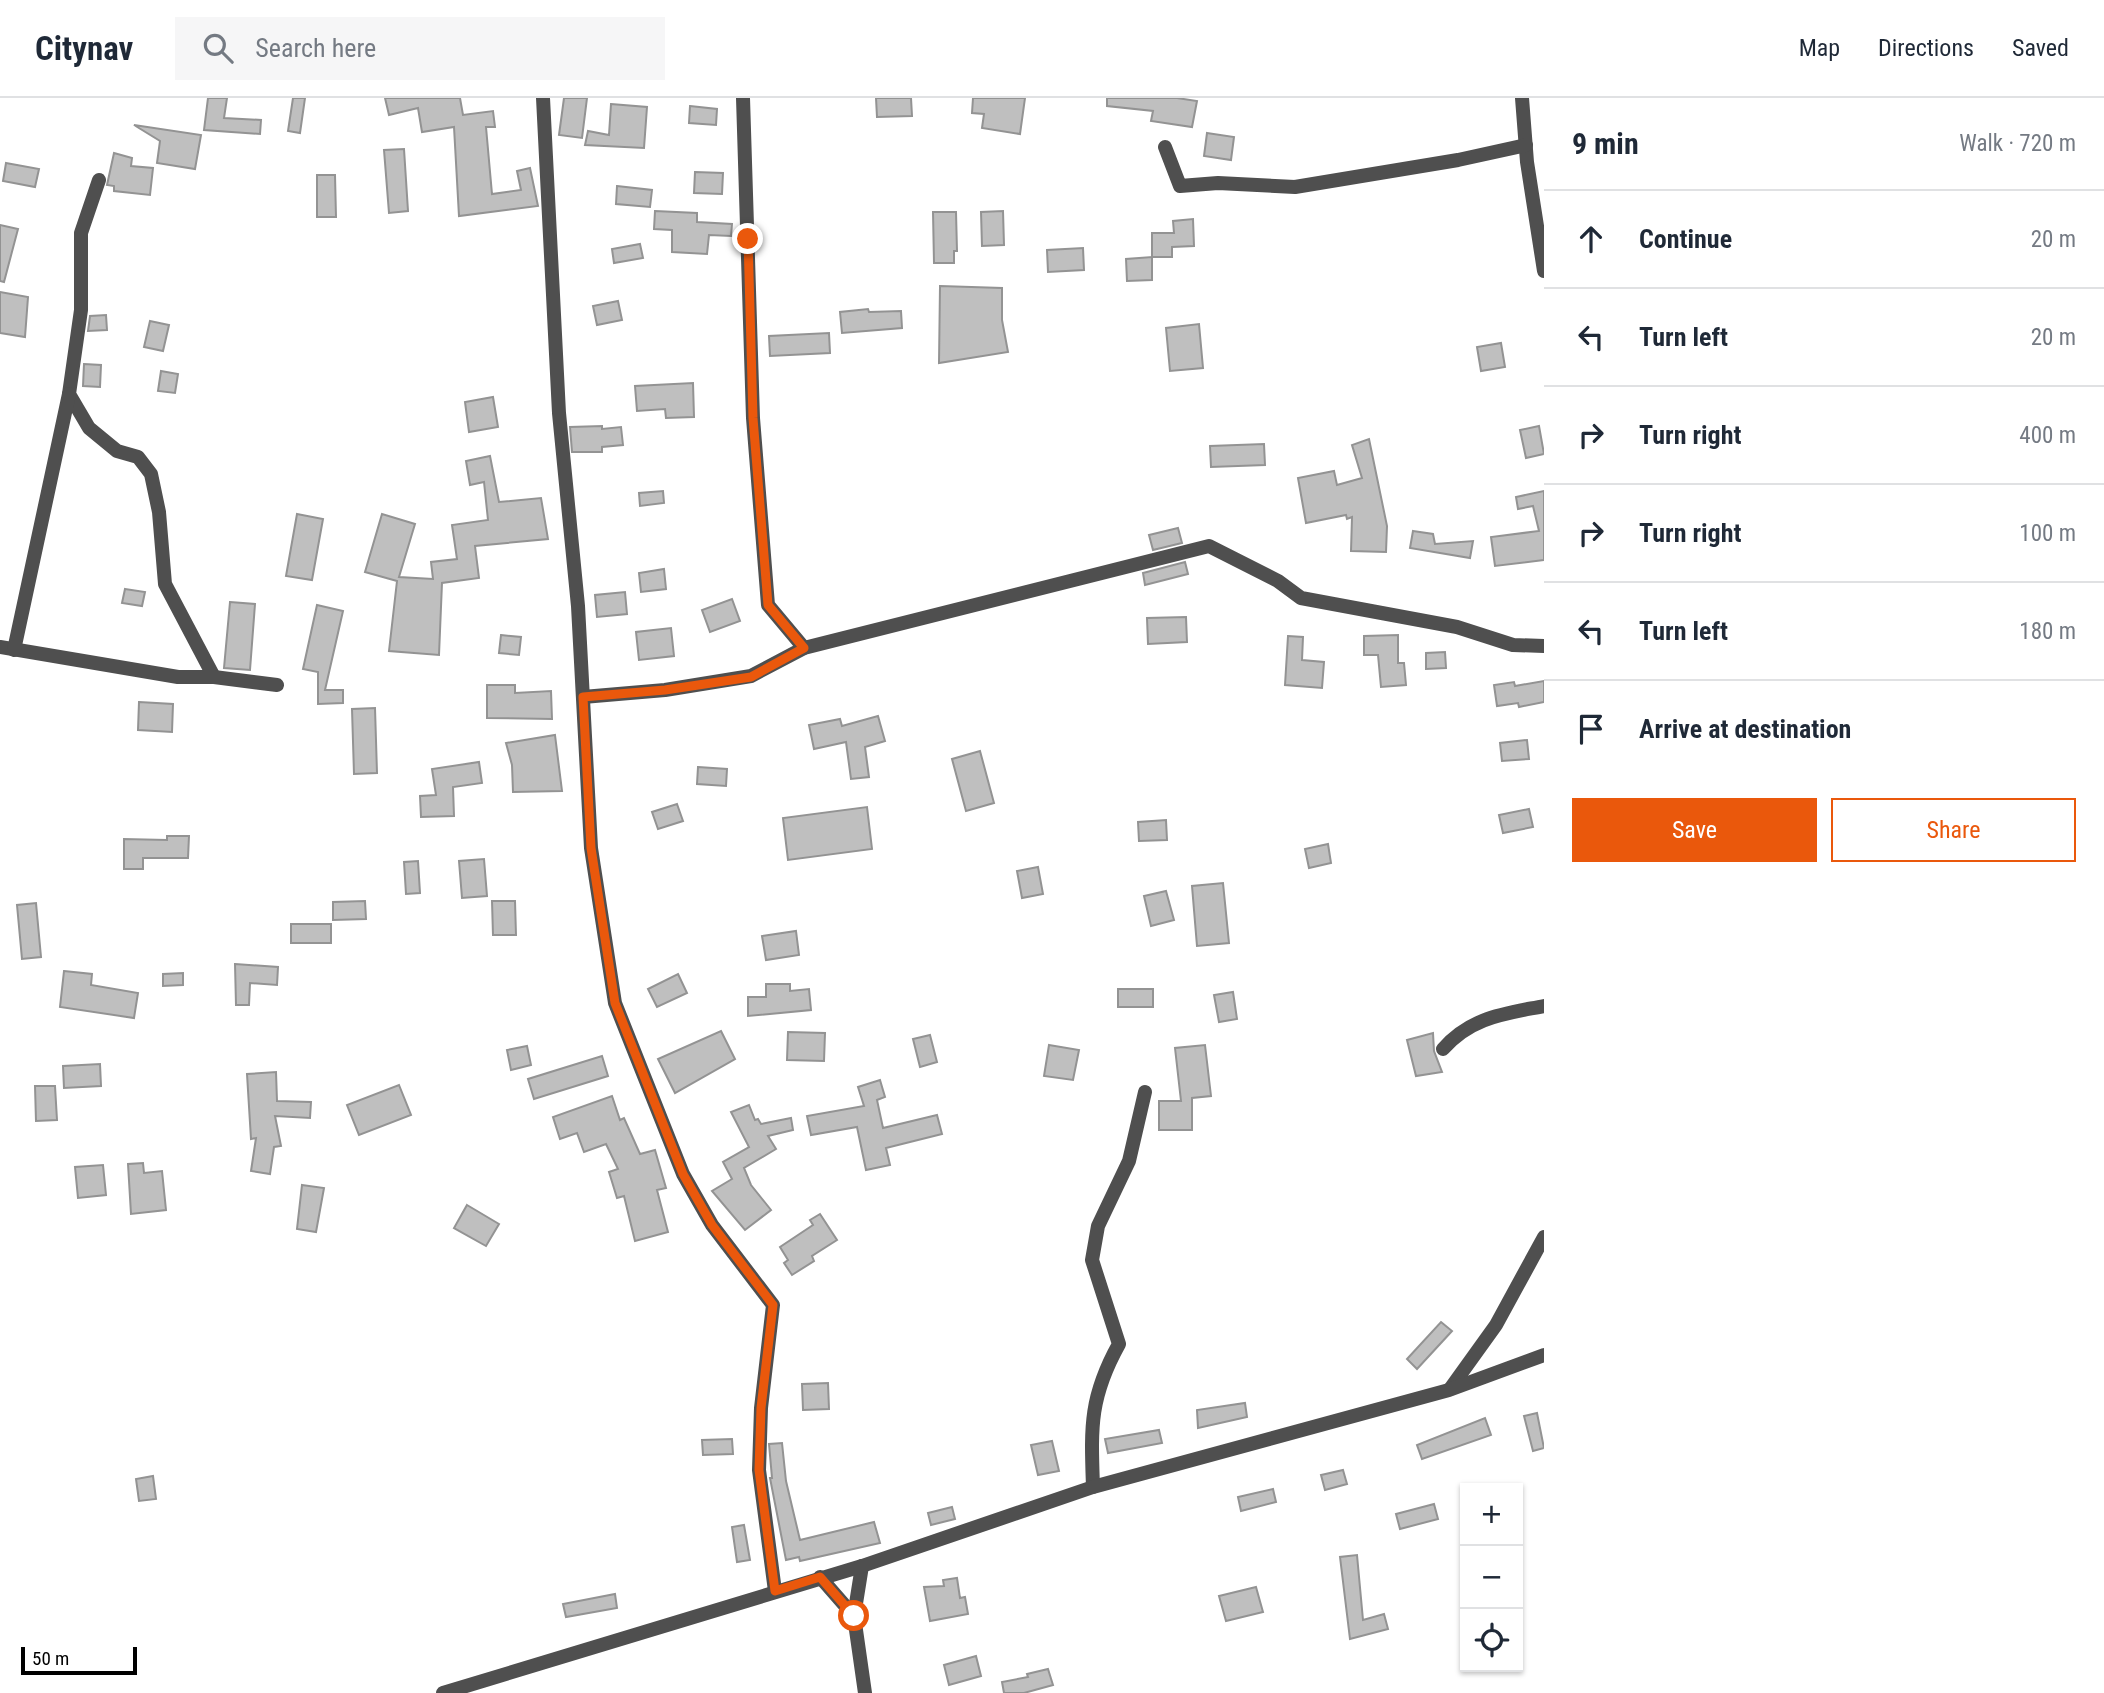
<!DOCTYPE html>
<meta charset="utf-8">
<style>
body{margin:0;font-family:"Roboto Condensed",sans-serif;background:#f6f6f7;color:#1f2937}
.controls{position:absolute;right:21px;bottom:21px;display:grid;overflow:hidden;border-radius:0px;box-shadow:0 2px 5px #0004}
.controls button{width:63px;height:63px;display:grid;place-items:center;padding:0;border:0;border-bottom:2px solid #e0e1e3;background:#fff;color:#1f2937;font:35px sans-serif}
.scale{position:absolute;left:21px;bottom:18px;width:116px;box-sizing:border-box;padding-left:7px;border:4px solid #000;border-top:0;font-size:19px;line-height:24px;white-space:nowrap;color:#000;-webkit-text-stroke:5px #fff;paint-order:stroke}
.stop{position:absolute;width:21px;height:21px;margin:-16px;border:5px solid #ea580c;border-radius:50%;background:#fff}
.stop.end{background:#ea580c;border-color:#fff;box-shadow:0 2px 7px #0008}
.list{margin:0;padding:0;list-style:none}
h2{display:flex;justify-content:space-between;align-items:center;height:91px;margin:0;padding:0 28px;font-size:30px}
h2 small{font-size:23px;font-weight:400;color:#747a83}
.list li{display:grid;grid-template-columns:46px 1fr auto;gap:21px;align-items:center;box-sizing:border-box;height:98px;padding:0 28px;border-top:2px solid #e0e1e3}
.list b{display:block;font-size:26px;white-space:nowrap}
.list em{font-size:23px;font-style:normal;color:#747a83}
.actions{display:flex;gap:14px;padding:21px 28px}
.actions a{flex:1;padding:16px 0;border:2px solid #ea580c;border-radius:0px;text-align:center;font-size:24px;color:#ea580c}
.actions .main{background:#ea580c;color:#fff}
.icon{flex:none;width:38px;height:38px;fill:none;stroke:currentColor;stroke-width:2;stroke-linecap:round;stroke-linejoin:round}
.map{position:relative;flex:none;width:1544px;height:1595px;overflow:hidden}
header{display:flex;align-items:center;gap:42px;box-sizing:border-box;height:98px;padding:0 35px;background:#fff;border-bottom:2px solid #e0e1e3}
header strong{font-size:33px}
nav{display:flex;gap:38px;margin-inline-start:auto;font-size:24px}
.search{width:490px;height:63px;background:#f6f6f7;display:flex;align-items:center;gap:18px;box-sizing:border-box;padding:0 24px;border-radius:0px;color:#747a83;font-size:26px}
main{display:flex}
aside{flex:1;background:#fff}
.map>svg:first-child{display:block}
.building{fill:#bfbfbf;stroke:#939393;stroke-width:2}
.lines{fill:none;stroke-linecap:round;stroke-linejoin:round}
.street{stroke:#4f4f4f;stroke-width:14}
.route{stroke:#ea580c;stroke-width:9}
</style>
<header>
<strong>Citynav</strong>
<div class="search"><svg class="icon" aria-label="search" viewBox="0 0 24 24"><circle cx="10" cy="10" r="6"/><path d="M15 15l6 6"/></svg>Search here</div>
<nav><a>Map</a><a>Directions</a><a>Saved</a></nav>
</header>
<main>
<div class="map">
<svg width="1544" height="1595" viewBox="0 0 1544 1595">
<rect width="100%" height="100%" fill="#fff"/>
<g class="building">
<polygon points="208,0 227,0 224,20 261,22 260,36 204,32"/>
<polygon points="293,0 305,0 300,35 288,33"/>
<polygon points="385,0 460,0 463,17 493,13 495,29 486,29 492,96 521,92 517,73 530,70 538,108 459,118 454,29 422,34 418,10 389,17"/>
<polygon points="564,0 587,0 582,40 559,37"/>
<polygon points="876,0 911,0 912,18 877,19"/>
<polygon points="973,0 1025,0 1020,36 982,30 984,16 972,15"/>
<polygon points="1107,0 1177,0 1197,3 1192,29 1151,23 1153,13 1107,8"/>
<polygon points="611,6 647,9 644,50 585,47 588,33 609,37"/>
<polygon points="690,8 717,11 716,27 689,25"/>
<polygon points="134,27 201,37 195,71 157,65 160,43"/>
<polygon points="1207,35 1234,39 1231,62 1204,58"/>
<polygon points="404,51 408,113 389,115 384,52"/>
<polygon points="114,55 132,60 131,68 153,70 150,97 114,93 114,88 107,87"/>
<polygon points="6,65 39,71 35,89 3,83"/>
<polygon points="695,74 723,75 722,96 694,95"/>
<polygon points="317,77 335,77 336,119 317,119"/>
<polygon points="617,88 652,92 650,109 616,106"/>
<polygon points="655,113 697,115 697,124 732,126 731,138 709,137 707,156 672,154 672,132 654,131"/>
<polygon points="1003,113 1004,147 982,148 981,114"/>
<polygon points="933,114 956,114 957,153 954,153 954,165 934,165"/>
<polygon points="1193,121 1194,148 1172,149 1172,159 1152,159 1152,135 1174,135 1173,123"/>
<polygon points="0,127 18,131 4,184 0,183"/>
<polygon points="640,146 643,160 614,165 612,151"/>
<polygon points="1083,150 1084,172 1048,174 1047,152"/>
<polygon points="1152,159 1152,182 1127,183 1126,161"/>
<polygon points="940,188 1002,190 1002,222 1008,254 939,265"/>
<polygon points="0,194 28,199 25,239 0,235"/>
<polygon points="618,203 622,222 597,227 593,208"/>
<polygon points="868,211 869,214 901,213 902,230 842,235 840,214"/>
<polygon points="106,217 107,232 88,233 90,218"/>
<polygon points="150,223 169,227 163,253 144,249"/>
<polygon points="1199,226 1203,270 1170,273 1166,230"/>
<polygon points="829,235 830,255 770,258 769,238"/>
<polygon points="1501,245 1505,269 1481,273 1477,249"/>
<polygon points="84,266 101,267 100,289 83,288"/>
<polygon points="161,273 178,276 175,295 158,293"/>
<polygon points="693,285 694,319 666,320 665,311 637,313 635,288"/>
<polygon points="493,299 498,329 469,334 465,304"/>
<polygon points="602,328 602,331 621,329 623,347 602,349 602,354 572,354 570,329"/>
<polygon points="1539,328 1544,356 1526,360 1520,332"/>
<polygon points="1369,341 1387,428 1386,454 1351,453 1352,419 1347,421 1346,417 1306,425 1298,380 1334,373 1337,387 1362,380 1352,347"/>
<polygon points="1264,346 1265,367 1211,369 1210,348"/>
<polygon points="490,358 499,404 541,400 548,441 475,448 479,480 442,485 439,557 389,553 397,483 365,474 382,416 415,426 399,479 433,481 431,464 457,461 452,427 488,422 484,384 470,387 466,363"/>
<polygon points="663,393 664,405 640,408 639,395"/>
<polygon points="1544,393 1544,462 1495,468 1491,439 1539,433 1533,408 1518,411 1516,399"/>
<polygon points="297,416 323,421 312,482 286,478"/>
<polygon points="1178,430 1182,445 1153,452 1149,437"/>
<polygon points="1413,433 1433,436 1435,446 1473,443 1470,460 1410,450"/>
<polygon points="1185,464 1188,476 1145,487 1143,475"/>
<polygon points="664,471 666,491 641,494 639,475"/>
<polygon points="125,491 145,494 142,508 122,505"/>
<polygon points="625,494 627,516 597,519 595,497"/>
<polygon points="732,501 740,523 710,534 702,512"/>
<polygon points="230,504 255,506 250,572 224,570"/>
<polygon points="317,507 343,513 325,592 343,592 343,605 318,606 318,574 303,571"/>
<polygon points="1186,519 1187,544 1148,546 1147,520"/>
<polygon points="671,530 674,558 639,562 636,534"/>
<polygon points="501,537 521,539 519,557 499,555"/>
<polygon points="1398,537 1398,565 1404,565 1406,587 1381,589 1378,557 1364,557 1364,538"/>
<polygon points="1288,538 1303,539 1302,562 1324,564 1322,590 1285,587"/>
<polygon points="1445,554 1446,570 1426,571 1426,555"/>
<polygon points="1544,583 1544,604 1519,609 1518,605 1497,608 1494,587 1514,584 1515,588"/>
<polygon points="487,587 515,587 515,595 551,593 552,621 487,620"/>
<polygon points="139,604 173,606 172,634 138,632"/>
<polygon points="375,610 377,675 354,676 352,611"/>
<polygon points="878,618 885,643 865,649 869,679 851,681 846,644 814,651 809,627 840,621 842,628"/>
<polygon points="555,637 562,693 513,694 512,667 506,645"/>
<polygon points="1527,642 1529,661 1502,663 1500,645"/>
<polygon points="980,653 994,705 966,713 952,661"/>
<polygon points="479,664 482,685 453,689 454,718 421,719 420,698 436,697 432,671"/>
<polygon points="698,669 727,671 726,688 697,686"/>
<polygon points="677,706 683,723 658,731 652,714"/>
<polygon points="867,709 872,751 788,762 783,720"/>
<polygon points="1529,711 1533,729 1503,735 1499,717"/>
<polygon points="1166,722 1167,742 1139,743 1138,724"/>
<polygon points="167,738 189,738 188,760 143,760 143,771 124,771 124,741 167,742"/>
<polygon points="1328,746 1331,765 1309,770 1305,751"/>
<polygon points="484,761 487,798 462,800 459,763"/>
<polygon points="418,763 420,795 406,796 404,764"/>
<polygon points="1038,769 1043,796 1022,800 1017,773"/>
<polygon points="1223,785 1229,845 1197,848 1192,788"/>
<polygon points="1166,793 1174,822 1151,828 1144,798"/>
<polygon points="365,803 366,821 333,822 333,804"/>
<polygon points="492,803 515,803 516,837 493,837"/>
<polygon points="36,805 41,859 22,861 17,807"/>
<rect x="291" y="826" width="40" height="19"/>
<polygon points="796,833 799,857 766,862 762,838"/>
<polygon points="235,866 278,869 277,887 250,885 249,907 236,907"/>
<polygon points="64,873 92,876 91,887 138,895 134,920 60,909"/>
<polygon points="183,875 183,887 163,888 163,876"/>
<polygon points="678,876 687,895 657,909 648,891"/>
<polygon points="766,886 790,886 790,893 809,891 811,912 748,918 748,899 766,899"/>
<rect x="1118" y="891" width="35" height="18"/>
<polygon points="1233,894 1237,921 1219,924 1214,897"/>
<polygon points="721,933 735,961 675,995 658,961"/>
<polygon points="788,934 825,935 824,963 787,962"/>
<polygon points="1433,935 1434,953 1442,974 1416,978 1407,942"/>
<polygon points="930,937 937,964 920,969 913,941"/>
<polygon points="1049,947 1079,952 1073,982 1044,978"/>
<polygon points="1205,947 1211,998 1192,1000 1192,1032 1159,1032 1159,1003 1181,1003 1175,950"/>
<polygon points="527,948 531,967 511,972 507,952"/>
<polygon points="602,958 608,978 534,1001 528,981"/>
<polygon points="100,966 101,988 64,990 63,968"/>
<polygon points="276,974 277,1003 311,1004 310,1020 275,1018 281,1048 274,1049 270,1076 251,1073 256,1040 251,1041 247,976"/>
<polygon points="880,982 885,999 877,1002 883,1030 937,1017 942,1036 886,1050 890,1067 866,1072 857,1029 811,1037 807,1018 864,1008 858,989"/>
<polygon points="399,987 411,1017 359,1037 347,1007"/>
<polygon points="35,988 55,988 57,1022 36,1023"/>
<polygon points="612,998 620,1022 624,1020 640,1056 655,1052 666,1090 657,1092 668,1134 635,1143 624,1098 617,1100 609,1074 618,1071 606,1046 584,1054 577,1035 560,1041 553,1019"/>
<polygon points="749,1007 755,1022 758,1021 761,1026 791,1020 793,1032 768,1038 776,1051 744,1070 751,1087 771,1112 745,1132 712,1093 732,1081 723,1064 749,1049 731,1014"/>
<polygon points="143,1065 144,1075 162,1073 166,1112 131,1116 128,1066"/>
<polygon points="103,1067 106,1097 78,1100 75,1069"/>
<polygon points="302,1087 324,1090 316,1134 297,1131"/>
<polygon points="467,1107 499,1126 486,1148 454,1130"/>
<polygon points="820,1116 837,1142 812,1158 814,1163 792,1177 784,1165 788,1162 780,1149 813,1127 810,1122"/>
<polygon points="1441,1224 1452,1233 1417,1271 1407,1261"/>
<polygon points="828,1285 829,1311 803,1312 802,1286"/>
<polygon points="1245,1305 1247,1319 1198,1330 1197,1312"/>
<polygon points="1537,1315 1544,1350 1533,1353 1524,1318"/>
<polygon points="1485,1320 1491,1337 1422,1361 1417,1347"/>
<polygon points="1159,1332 1162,1345 1108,1355 1105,1341"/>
<polygon points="732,1341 733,1356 703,1357 702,1342"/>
<polygon points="1052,1343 1059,1373 1038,1377 1031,1347"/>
<polygon points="782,1345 786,1383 800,1442 874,1424 880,1445 800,1463 799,1459 786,1462 770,1380 772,1380 769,1346"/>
<polygon points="1343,1372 1347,1386 1325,1392 1321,1377"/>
<polygon points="153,1378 156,1401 139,1403 136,1381"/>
<polygon points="1273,1391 1276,1404 1241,1413 1238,1399"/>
<polygon points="1434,1406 1438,1421 1400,1431 1396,1416"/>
<polygon points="952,1409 955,1421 931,1427 928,1415"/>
<polygon points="744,1427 750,1462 737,1464 732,1429"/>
<polygon points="1357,1457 1363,1522 1384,1516 1388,1531 1350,1541 1340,1459"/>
<polygon points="957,1480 960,1500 965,1499 968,1516 930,1523 924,1489 944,1488 943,1482"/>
<polygon points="1256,1489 1263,1514 1226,1523 1219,1498"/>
<polygon points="615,1496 617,1510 566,1519 563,1506"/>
<polygon points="976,1558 981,1578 949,1587 944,1567"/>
<polygon points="1048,1571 1053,1587 1024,1595 1004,1595 1002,1584 1028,1579 1027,1576"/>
</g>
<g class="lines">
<g class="street">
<polyline points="543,0 559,315 578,508 591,750 615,905 683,1076 712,1127 773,1207 761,1310 759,1372 775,1493"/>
<polyline points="743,0 753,320 768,507 804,550"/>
<polyline points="1522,0 1527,64 1544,173"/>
<polyline points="1165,49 1180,88 1218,85 1295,89 1458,62 1526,47"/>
<polyline points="99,82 81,135 81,212 69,296 89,330 117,353 138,359 151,376 159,414 165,486 214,579"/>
<polyline points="0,549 178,579 214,579 277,587"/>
<polyline points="14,552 69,296"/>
<polyline points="583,599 665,592 751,578 804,550 1209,448 1278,483 1301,500 1457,529 1513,547 1544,548"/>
<path d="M 1443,951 C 1471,919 1504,916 1544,908"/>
<polyline points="1450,1291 1496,1227 1544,1139"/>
<path d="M 1093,1389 C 1091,1330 1089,1300 1119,1246 L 1092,1162 L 1098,1128 L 1129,1063 L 1145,994"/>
<polyline points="862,1468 854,1518 865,1595"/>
<polyline points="820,1479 854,1518"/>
<polyline points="443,1595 862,1468 1093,1389 1449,1292 1544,1257"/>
</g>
</g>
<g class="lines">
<polyline class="route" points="748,141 753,320 768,507 804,550 751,579 665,592 583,599 591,750 615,905 683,1076 712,1127 773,1207 761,1310 759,1372 775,1493 820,1479 854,1518"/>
</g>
</svg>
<div class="controls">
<button>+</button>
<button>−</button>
<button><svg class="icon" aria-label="locate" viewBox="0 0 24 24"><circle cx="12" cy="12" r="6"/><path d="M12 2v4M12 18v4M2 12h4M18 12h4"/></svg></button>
</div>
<div class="scale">50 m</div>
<div class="stop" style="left:854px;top:1518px"></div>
<div class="stop end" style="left:748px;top:141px"></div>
</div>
<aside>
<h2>9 min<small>Walk · 720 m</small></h2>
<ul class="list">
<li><svg class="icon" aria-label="ahead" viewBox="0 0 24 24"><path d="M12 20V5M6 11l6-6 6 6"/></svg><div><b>Continue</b></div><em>20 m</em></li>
<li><svg class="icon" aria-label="left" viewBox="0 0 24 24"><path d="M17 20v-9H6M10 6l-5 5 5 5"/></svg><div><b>Turn left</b></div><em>20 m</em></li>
<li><svg class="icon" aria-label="right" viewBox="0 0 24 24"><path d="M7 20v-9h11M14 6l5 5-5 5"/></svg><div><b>Turn right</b></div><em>400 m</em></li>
<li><svg class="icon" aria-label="right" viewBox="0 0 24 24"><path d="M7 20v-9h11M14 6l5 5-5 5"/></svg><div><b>Turn right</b></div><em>100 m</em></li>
<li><svg class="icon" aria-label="left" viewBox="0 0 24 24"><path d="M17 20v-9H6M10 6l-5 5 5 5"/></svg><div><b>Turn left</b></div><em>180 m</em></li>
<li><svg class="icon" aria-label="arrive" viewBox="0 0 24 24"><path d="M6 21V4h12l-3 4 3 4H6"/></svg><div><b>Arrive at destination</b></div></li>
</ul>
<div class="actions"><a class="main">Save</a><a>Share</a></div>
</aside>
</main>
